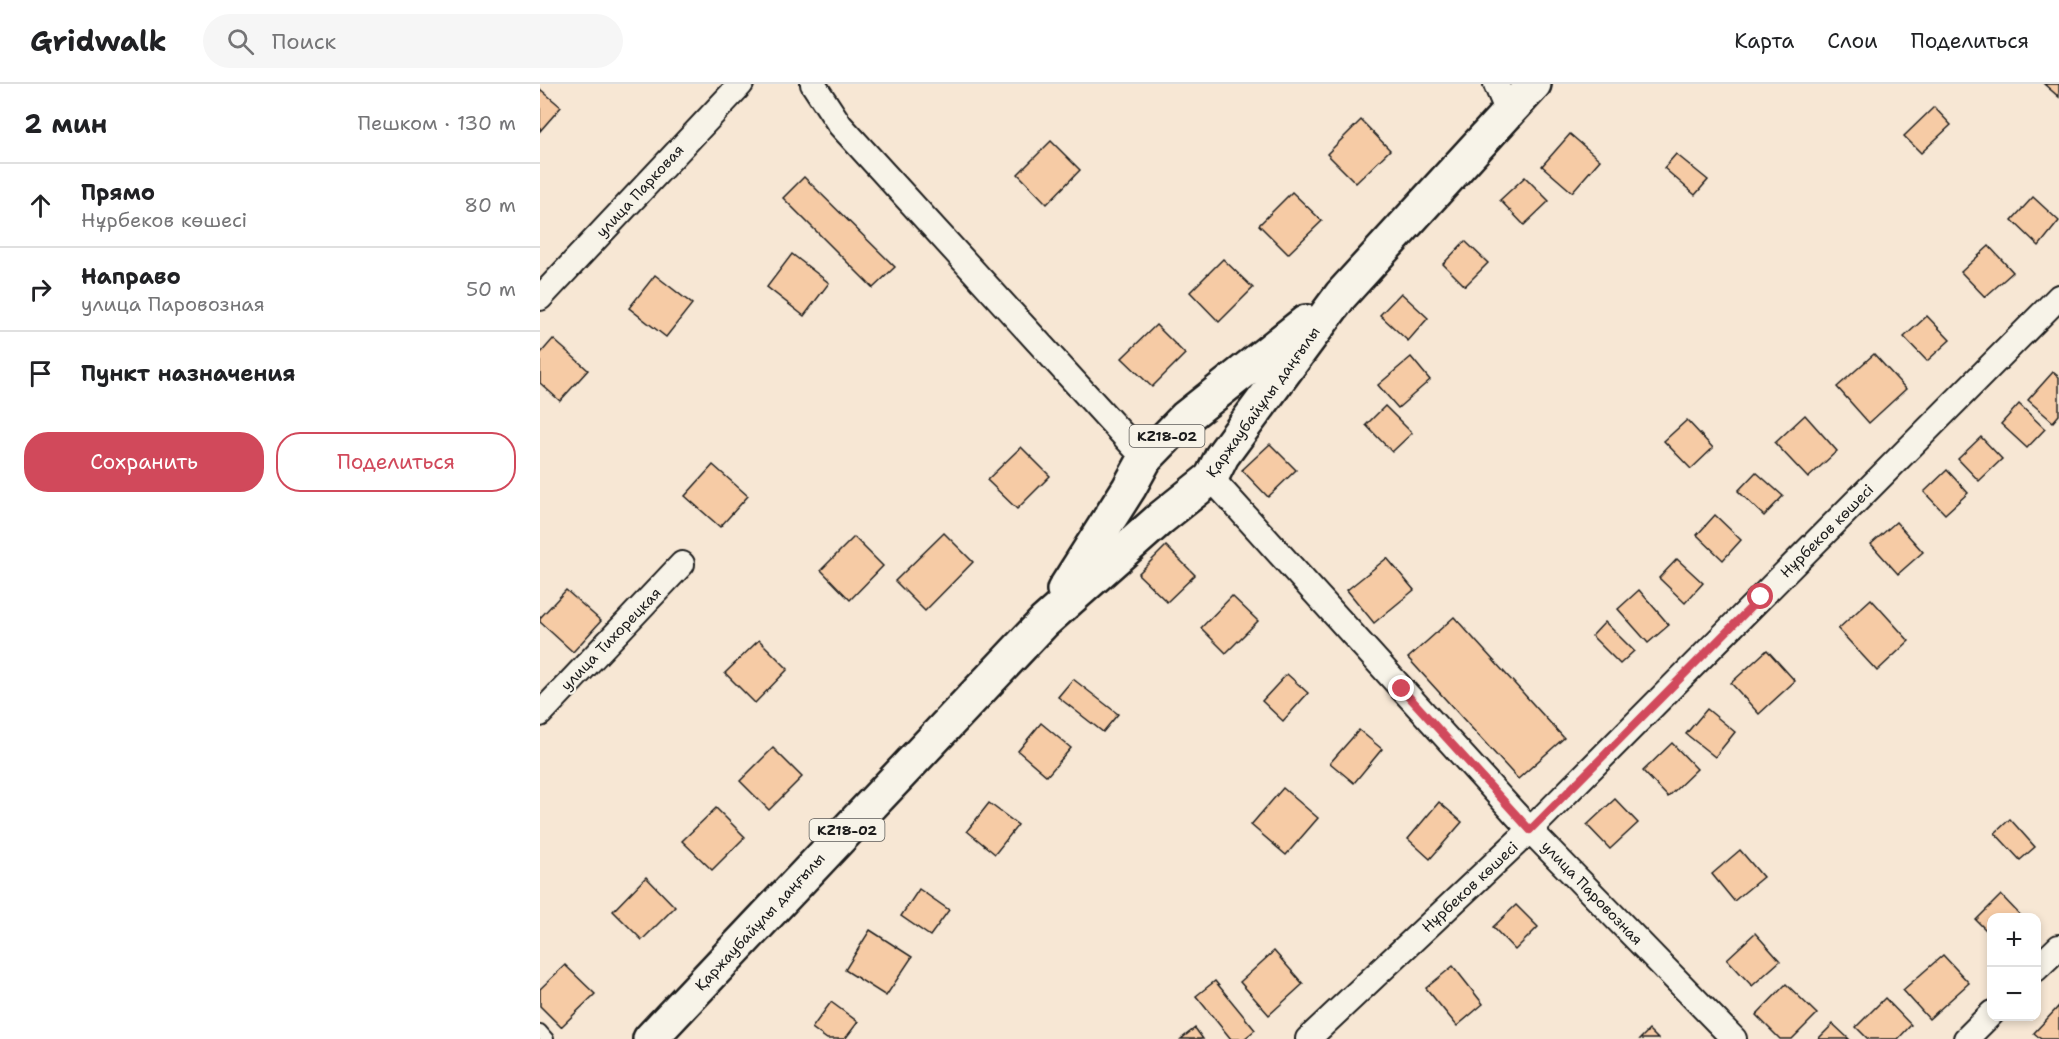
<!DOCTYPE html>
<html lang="ru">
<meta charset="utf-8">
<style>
body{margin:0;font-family:"Shantell Sans",sans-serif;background:#f6f6f6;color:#202124}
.controls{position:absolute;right:18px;bottom:18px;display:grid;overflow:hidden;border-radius:12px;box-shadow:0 3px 9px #0003}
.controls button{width:54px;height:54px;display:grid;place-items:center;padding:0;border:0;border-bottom:2px solid #e0e0e0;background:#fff;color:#202124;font:30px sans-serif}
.stop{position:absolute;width:18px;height:18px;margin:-14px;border:4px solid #d1495b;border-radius:50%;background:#fff}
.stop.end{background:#d1495b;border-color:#fff;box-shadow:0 2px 6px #0008}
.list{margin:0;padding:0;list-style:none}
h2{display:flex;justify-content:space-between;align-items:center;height:78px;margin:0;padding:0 24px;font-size:26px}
h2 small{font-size:20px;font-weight:400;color:#757577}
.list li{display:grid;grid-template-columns:39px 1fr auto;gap:18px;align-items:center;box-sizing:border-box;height:84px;padding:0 24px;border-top:2px solid #e0e0e0}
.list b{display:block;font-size:22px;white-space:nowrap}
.list p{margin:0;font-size:20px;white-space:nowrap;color:#757577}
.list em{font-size:20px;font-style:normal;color:#757577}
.actions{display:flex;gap:12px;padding:18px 24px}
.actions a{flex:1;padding:14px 0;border:2px solid #d1495b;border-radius:24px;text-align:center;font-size:21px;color:#d1495b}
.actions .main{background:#d1495b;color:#fff}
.icon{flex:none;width:33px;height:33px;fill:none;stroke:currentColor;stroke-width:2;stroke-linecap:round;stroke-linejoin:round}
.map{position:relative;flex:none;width:1519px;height:955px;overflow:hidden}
header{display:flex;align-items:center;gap:36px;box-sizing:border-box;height:84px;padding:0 30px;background:#fff;border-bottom:2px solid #e0e0e0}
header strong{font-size:28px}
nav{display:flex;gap:33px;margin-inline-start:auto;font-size:21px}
.search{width:420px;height:54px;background:#f6f6f6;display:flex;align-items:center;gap:15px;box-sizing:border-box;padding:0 21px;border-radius:33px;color:#757577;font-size:22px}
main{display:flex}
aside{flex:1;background:#fff}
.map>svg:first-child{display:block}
.building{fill:#f6cba5;stroke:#1c1c1c;stroke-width:1.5}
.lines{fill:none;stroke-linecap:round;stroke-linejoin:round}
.service-casing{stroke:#1c1c1c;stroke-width:16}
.minor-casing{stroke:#1c1c1c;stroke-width:28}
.trunk-casing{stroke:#1c1c1c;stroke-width:38}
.service{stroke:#f7f3e8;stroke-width:12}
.minor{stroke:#f7f3e8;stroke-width:24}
.trunk{stroke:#f7f3e8;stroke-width:33}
.route{stroke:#d1495b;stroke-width:8}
.labels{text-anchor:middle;stroke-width:4.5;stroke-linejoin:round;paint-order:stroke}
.shield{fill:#f7f3e8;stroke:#5e5c59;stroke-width:1.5}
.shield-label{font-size:14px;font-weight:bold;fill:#1c1c1c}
.street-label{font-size:15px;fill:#1c1c1c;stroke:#f7f3e8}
</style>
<header>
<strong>Gridwalk</strong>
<div class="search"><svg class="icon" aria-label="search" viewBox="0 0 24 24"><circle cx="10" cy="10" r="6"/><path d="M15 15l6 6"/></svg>Поиск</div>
<nav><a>Карта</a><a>Слои</a><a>Поделиться</a></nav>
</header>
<main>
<aside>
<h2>2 мин<small>Пешком · 130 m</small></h2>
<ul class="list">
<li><svg class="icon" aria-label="ahead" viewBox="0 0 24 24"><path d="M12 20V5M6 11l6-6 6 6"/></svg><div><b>Прямо</b><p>Нұрбеков көшесі</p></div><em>80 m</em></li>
<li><svg class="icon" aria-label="right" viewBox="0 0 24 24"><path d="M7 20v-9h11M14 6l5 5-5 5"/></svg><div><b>Направо</b><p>улица Паровозная</p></div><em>50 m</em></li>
<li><svg class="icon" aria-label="arrive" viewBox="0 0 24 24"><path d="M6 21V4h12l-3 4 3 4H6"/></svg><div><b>Пункт назначения</b></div></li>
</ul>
<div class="actions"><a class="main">Сохранить</a><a>Поделиться</a></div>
</aside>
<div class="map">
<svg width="1519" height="955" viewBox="0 0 1519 955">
<rect width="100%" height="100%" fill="#f7e7d4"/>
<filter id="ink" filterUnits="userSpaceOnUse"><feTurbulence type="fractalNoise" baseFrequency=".0167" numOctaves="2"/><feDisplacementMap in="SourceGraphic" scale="12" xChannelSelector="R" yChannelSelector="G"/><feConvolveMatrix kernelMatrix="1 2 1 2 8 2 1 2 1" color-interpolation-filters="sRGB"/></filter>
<g filter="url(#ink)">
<g class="building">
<polygon points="1504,0 1519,0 1519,13"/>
<polygon points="0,5 21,23 0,47"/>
<polygon points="1394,23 1411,41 1381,69 1364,52"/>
<polygon points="821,36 850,66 816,99 787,70"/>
<polygon points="1030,50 1060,76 1032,108 1002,82"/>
<polygon points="511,57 540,86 507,120 478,90"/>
<polygon points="1136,70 1168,96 1155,111 1124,84"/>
<polygon points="264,93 355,183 333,204 243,114"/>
<polygon points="985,93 1009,117 984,141 960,116"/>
<polygon points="752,108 782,137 748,170 719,141"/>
<polygon points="1493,113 1519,137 1499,162 1472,136"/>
<polygon points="925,157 948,179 925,202 903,180"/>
<polygon points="1449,162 1473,188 1445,213 1421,188"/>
<polygon points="252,170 289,199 264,232 227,203"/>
<polygon points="683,175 713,204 679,238 650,208"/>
<polygon points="115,191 152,220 126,253 89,224"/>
<polygon points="861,209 888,234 868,257 840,231"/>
<polygon points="1387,232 1410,256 1387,277 1364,253"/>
<polygon points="616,241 645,270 612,303 582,274"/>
<polygon points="13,255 48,286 20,317 0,299 0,270"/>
<polygon points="1334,270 1366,305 1329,339 1297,303"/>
<polygon points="871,273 890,296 858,324 838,301"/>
<polygon points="1513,288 1519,293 1519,331 1513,338 1488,316"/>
<polygon points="1479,320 1505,345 1487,364 1461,340"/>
<polygon points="845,322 872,349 852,368 826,341"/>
<polygon points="1265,331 1297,367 1268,394 1235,359"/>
<polygon points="1147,336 1173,364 1151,385 1124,357"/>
<polygon points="1441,353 1462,375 1439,397 1418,375"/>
<polygon points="730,360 756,386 728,413 702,386"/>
<polygon points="481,363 510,392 477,425 447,396"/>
<polygon points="173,381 208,412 180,443 145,412"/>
<polygon points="1407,386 1428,409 1405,430 1384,408"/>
<polygon points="1216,388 1243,412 1224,432 1198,407"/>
<polygon points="1175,431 1201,456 1183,476 1157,451"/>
<polygon points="1356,438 1383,468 1358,490 1331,460"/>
<polygon points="404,449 433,478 385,527 355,497"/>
<polygon points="314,453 343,482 310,516 281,486"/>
<polygon points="626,462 655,491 627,518 598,490"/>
<polygon points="847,474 874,506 834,539 807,506"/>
<polygon points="1137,475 1163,499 1145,519 1119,494"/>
<polygon points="26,506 61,537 33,568 0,538 0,534"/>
<polygon points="1099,506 1129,541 1108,559 1078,525"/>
<polygon points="692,512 718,537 686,569 661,544"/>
<polygon points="1331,515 1369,557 1337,587 1298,545"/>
<polygon points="914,533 1024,654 978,695 868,574"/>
<polygon points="1065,538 1094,567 1080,580 1052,552"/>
<polygon points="219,556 248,585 215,619 185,589"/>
<polygon points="1227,566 1255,597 1219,630 1191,599"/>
<polygon points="747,590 768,609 743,637 722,617"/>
<polygon points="533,595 578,630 563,648 518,613"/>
<polygon points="1167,625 1195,648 1175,673 1146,650"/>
<polygon points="501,639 531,664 507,692 478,667"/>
<polygon points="819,646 842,665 814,699 790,679"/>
<polygon points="1132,659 1157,685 1128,713 1103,687"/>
<polygon points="233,664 262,693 229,726 200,697"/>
<polygon points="743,704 778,734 746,771 711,741"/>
<polygon points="1075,715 1098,739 1070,765 1047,741"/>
<polygon points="899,718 922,738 890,775 868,755"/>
<polygon points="449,719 478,741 455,770 427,747"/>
<polygon points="176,724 205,753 172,786 142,757"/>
<polygon points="1470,735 1495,763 1480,776 1455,749"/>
<polygon points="1200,766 1223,793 1194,817 1172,790"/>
<polygon points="106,793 135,823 102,856 73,827"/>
<polygon points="379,805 409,826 390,852 361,832"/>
<polygon points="1461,811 1483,834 1452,834 1452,852 1436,836"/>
<polygon points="976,821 998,843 975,866 953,843"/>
<polygon points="330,846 372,873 346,912 305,886"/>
<polygon points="1215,849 1240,877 1212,902 1187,875"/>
<polygon points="734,867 763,900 729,931 700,898"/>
<polygon points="1403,871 1429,899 1389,935 1363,906"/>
<polygon points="25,881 55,910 21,943 0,922 0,905"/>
<polygon points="913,882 943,920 917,942 886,904"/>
<polygon points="675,897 715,946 704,955 691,955 656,912"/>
<polygon points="1246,900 1277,930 1252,955 1240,955 1216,931"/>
<polygon points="1345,914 1371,941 1358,955 1328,955 1316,943"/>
<polygon points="291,918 318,938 305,955 287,955 272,944"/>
<polygon points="1519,922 1519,955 1501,955 1494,949"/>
<polygon points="1293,940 1309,955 1278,955"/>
<polygon points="655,944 663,955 641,955"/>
<polygon points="1109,946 1118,955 1100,955"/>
</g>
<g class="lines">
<g class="service-casing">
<polyline id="service" points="0,947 7,955"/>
</g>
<g class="minor-casing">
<g id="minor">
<polyline points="273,0 300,41 605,375"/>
<polyline points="956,0 968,28"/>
<polyline points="0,214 201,0"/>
<polyline points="671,394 990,746 1194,955"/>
<polyline points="0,630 142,480"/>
<polyline points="1496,885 1519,863"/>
<polyline points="768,955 990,746 1519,213"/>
<polyline points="1426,955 1452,929"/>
</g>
</g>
<g class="trunk-casing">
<g id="trunk">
<polyline points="524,506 589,404 605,375 645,334 766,238"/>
<polyline points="110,955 504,538 621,434 671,394 682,372 801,211 994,0"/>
</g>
</g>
<use href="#service" class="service"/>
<use href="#minor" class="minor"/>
<use href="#trunk" class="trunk"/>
</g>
</g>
<g class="lines" filter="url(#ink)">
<polyline class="route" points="862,605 990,746 1221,513"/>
</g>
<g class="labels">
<g class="shield">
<rect x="589.5" y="341" width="75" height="22" rx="4.5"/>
<rect x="269.5" y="735" width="75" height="22" rx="4.5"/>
</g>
<g class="shield-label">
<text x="627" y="357">KZ18-02</text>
<text x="307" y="751">KZ18-02</text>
</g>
<g class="street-label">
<text transform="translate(100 107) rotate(-47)" y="5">улица Парковая</text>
<text transform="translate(723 318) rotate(-54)" y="5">Қаржаубайұлы даңғылы</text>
<text transform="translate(1287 447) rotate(-45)" y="5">Нұрбеков көшесі</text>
<text transform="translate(71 555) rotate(-46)" y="5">улица Тихорецкая</text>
<text transform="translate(930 803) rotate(-43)" y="5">Нұрбеков көшесі</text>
<text transform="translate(1052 809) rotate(46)" y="5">улица Паровозная</text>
<text transform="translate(220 838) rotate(-47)" y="5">Қаржаубайұлы даңғылы</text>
</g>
</g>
</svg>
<div class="controls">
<button>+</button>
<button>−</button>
</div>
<div class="stop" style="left:1221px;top:513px"></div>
<div class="stop end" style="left:862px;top:605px"></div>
</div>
</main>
